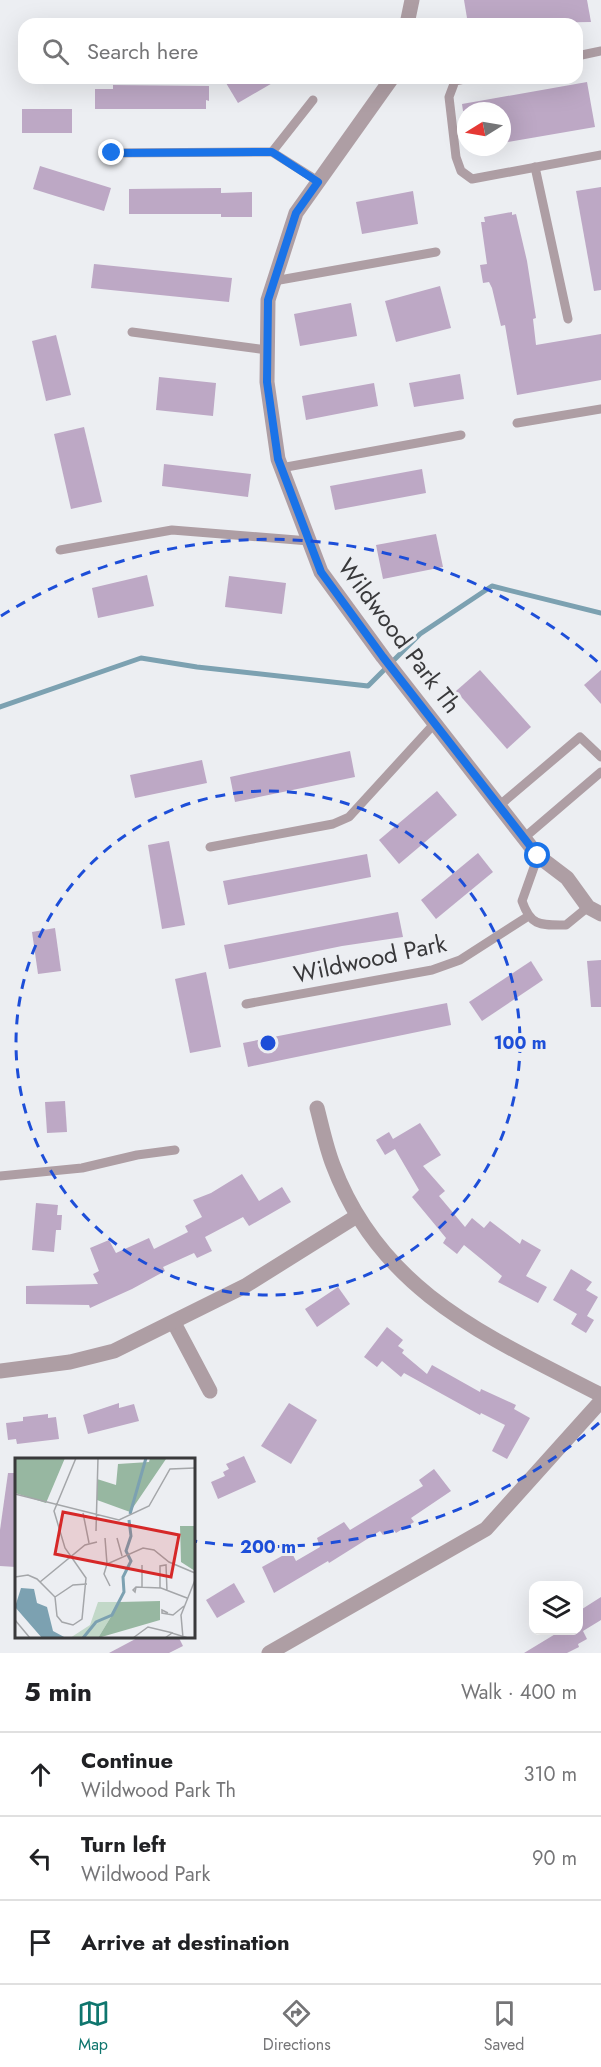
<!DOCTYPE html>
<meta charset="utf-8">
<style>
body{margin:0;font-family:Jost,sans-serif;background:#f2f2f2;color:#202124}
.controls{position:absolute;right:18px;bottom:18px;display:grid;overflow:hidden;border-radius:12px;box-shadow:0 6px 24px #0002}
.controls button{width:54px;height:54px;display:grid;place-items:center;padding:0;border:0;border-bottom:2px solid #e0e0e0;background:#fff;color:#202124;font:30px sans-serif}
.compass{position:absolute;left:457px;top:102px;width:54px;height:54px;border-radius:50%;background:#fff;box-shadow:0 6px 24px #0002;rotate:259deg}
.stop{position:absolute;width:18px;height:18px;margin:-14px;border:4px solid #1a73e8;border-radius:50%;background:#fff}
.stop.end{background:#1a73e8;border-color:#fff;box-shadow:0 2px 6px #0008}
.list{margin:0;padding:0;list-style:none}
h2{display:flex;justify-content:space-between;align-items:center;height:78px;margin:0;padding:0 24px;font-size:26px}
h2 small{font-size:20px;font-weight:400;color:#757577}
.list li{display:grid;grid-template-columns:39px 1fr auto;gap:18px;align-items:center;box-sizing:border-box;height:84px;padding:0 24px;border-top:2px solid #e0e0e0}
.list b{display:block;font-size:22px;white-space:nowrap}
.list p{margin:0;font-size:20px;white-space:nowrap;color:#757577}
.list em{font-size:20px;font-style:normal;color:#757577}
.icon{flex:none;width:33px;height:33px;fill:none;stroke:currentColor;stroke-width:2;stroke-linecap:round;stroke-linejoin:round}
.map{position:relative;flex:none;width:601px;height:1653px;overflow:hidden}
.search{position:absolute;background:#fff;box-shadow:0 6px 24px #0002;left:18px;right:18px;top:18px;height:66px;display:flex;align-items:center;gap:15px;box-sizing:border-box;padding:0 21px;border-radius:18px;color:#757577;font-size:22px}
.sheet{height:330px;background:#fff}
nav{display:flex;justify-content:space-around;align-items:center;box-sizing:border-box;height:84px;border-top:2px solid #e0e0e0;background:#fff;font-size:16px;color:#757577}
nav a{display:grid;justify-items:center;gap:3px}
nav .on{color:#0f766e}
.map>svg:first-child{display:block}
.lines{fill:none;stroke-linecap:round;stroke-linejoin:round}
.stream{stroke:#7ca1b1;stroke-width:5}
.building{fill:#bda8c5}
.lane{stroke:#ae9ea4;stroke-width:9}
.street{stroke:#ae9ea4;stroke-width:15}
.route{stroke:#1a73e8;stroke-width:8}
.ring{fill:none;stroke:#1d4ed8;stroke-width:3;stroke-dasharray:10 8}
.labels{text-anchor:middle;stroke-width:6;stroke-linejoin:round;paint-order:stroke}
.street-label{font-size:24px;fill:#39393b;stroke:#eceef2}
.inset-river{fill:none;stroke:#7ca1b1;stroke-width:3}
.inset-road{fill:none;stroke:#a4a6a9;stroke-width:1.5}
.view{fill:#d62828;fill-opacity:0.15;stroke:#d62828;stroke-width:3}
.inset-edge{fill:none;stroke:#39393b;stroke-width:3}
.centre{fill:#1d4ed8;stroke:#eceef2;stroke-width:3}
.ring-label{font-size:18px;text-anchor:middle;font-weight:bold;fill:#1d4ed8;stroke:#eceef2;stroke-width:6;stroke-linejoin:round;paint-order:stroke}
</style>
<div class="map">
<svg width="601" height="1653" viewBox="0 0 601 1653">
<rect width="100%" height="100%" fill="#eceef2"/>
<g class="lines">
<polyline class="stream" points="0,707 141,658 197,667 368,686 420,634 492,586 601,613"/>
</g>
<g class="building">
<polygon points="464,0 587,0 591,22 468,24"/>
<polygon points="223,78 281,78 238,103"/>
<polygon points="587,82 595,127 502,143 502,111 463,111 462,104"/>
<polygon points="113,85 209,86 209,101 206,100 206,109 95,109 95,89 113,89"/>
<rect x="22" y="109" width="50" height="24"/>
<polygon points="40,166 111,188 104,211 33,189"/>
<polygon points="601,187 601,290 594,291 576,191"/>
<polygon points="221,188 221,193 252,192 252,217 221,217 221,214 129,214 129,189"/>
<polygon points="413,191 418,224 362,234 356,202"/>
<polygon points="512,212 512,215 516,214 527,261 536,318 533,319 536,345 601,334 601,380 517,395 505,325 501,326 492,288 489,282 483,283 480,265 487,264 481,222 485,222 484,217"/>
<polygon points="94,264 232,278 229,302 91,288"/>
<polygon points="440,286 451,328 396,342 385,301"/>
<polygon points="351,303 357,336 300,346 294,314"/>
<polygon points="56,335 71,395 46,401 32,341"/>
<polygon points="460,374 464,399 414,407 409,383"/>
<polygon points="159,377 216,383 213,416 156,410"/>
<polygon points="374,383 378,406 306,420 302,396"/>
<polygon points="84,427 102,502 71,509 54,434"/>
<polygon points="164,464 251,474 248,497 162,486"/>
<polygon points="422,469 426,493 335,510 330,486"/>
<polygon points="436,534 443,567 383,579 376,545"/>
<polygon points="147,575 154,606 98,618 92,588"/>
<polygon points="229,576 286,583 282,614 225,607"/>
<polygon points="480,670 531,727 507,749 456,691"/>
<polygon points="601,670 601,704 584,685"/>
<polygon points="350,751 355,777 235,802 230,777"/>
<polygon points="202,760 207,783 135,798 130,775"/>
<polygon points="437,791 457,815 399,864 379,840"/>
<polygon points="169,841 185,925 162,929 148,845"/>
<polygon points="478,853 493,872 436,919 421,900"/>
<polygon points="367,854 371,877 228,905 223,881"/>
<polygon points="398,912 403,937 342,946 229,969 224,945"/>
<polygon points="55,928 61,971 38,974 32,932"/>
<polygon points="601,960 601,1007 591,1007 587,961"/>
<polygon points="531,961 543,980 482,1021 469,1002"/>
<polygon points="206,972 221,1047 190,1053 175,979"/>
<polygon points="447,1003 451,1025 248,1067 243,1043"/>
<polygon points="65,1101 67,1132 47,1133 45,1102"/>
<polygon points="420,1123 441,1155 423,1166 445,1191 439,1196 465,1227 472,1218 484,1228 490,1221 520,1244 522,1239 541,1250 526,1276 547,1287 538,1303 498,1282 502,1276 464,1245 457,1254 443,1243 446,1238 412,1197 419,1190 395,1149 385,1155 376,1140 389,1132 393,1139"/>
<polygon points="242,1174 259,1201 282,1187 291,1202 249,1226 243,1217 205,1237 212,1251 197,1258 194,1253 163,1267 165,1271 132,1289 90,1308 89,1305 26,1304 26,1286 98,1284 93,1274 99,1271 90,1248 109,1240 116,1253 149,1238 154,1249 188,1232 185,1226 202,1217 193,1200 211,1193"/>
<polygon points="36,1203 58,1205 57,1215 62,1215 61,1230 56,1230 54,1252 32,1250"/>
<polygon points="571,1269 592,1282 586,1290 598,1297 587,1316 594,1320 586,1333 571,1324 577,1314 553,1300"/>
<polygon points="338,1287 350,1304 317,1327 305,1309"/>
<polygon points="387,1327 403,1340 398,1346 404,1350 402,1353 427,1374 432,1365 480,1392 481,1389 516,1405 514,1409 530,1418 507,1459 492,1451 505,1425 481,1413 480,1415 404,1373 401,1377 382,1361 377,1367 364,1357"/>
<polygon points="119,1403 119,1408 134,1404 139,1421 88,1434 83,1415"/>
<polygon points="289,1403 317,1420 291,1464 261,1446"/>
<polygon points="48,1414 48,1418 56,1417 59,1439 17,1444 16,1439 8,1440 6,1423 23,1421 23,1417"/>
<polygon points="244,1456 256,1482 218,1499 211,1482 225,1476 223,1472 229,1469 226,1464"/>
<polygon points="434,1469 451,1491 411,1518 414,1522 396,1533 393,1529 383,1535 380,1531 329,1563 328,1561 274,1593 262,1567 291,1551 296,1561 320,1547 317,1538 344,1522 350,1530 423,1486 419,1480"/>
<polygon points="8,1473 16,1473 16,1567 0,1566 0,1530"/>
<polygon points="234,1583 245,1602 217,1618 206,1600"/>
<polygon points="601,1597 601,1620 583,1631 587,1639 578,1644 579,1647 567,1653 524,1653 562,1630 579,1630 579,1611"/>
<polygon points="141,1636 178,1636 183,1646 169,1653 109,1653"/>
</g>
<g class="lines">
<g class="lane">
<polyline points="577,56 601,51"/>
<polyline points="469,78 455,81 449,97 456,157 461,171 472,179 601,155"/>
<polyline points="272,152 313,100"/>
<polyline points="112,153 272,152 318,181"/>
<polyline points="535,167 568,319"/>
<polyline points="274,281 436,252"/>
<polyline points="132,332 267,350"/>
<polyline points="517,423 601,409"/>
<polyline points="281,468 461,435"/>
<polyline points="60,550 172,530 309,541"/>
<polyline points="500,805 580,737 601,757"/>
<polyline points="525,837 601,772"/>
<polyline points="210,847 333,824 349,817 435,723"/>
<path d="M 538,856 L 522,901 C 531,927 541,925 566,925 L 588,907"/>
<polyline points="246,1004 432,970 460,960 527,917"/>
<polyline points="0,1176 82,1168 137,1155 175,1150"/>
</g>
<g class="street">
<polyline points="407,24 412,0"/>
<polyline points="392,78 296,213 268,300 267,382 278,459 321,572 383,657 538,856 567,878 588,907 601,914"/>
<path d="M 317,1108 C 322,1127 326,1147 333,1165 C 381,1293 489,1337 601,1395"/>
<polyline points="174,1323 210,1391"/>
<polyline points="0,1371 70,1362 114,1351 245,1286 357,1216"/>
<polyline points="269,1653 486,1529 601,1401"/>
</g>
</g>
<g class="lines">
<polyline class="route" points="112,153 272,152 318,182 296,213 268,300 267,382 278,459 321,572 383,657 538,856"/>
</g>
<g class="ring">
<circle cx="268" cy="1043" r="252"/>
<path d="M599 1423A504 504 0 0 1 194 1541M1 616A504 504 0 0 1 599 663"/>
</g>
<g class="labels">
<g class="street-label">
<text transform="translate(399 636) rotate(53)" y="8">Wildwood Park Th</text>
<text transform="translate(370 959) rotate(-12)" y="8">Wildwood Park</text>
</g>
</g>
<g transform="translate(15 1458)">
<rect width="180" height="180" fill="#eceef2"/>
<path d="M 83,144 L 105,144 L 83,180 L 55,180 L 75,167 Z" fill="#c2d8c8"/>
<path d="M 0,0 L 50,0 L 31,45 L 0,35 ZM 135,0 L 156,0 L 151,1 L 115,54 L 82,42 L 82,21 L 101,27 L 103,6 L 134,4 ZM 165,68 L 180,68 L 180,113 L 166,104 ZM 145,143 L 145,162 L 83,180 L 105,144 Z" fill="#97b7a1"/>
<path d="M 6,130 L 19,131 L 22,145 L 32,149 L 38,173 L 51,180 L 27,180 L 0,149 Z" fill="#7ca1b1"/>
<path class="inset-river" d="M 115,56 L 131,0M 68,180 L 81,164 L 97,157 L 109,134 L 108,119 L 116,103 L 111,93 L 116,78 L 114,62"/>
<path class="inset-road" d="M 0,36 L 104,62 L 134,48 L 155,11 L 180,10M 68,55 L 74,85M 81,73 L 83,0M 90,80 L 92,106M 102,80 L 107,98M 0,119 L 13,117 L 22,121 L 40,139 L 42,158 L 47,164 L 58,167 L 67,161 L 71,120 L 50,90 L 39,53 L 61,0M 25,124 L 70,87 L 82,84M 95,128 L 89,116 L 92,106 L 128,90 L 139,92 L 154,104 L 180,115M 121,129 L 120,134 L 118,132 L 121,129 L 146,130 L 172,140M 127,129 L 127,107M 145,130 L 145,108 L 151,107 L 152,133M 40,139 L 58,127 L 72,126M 153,155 L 147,152 L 147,155 L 158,157 L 169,148M 0,162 L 15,180M 118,180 L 133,169 L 158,175M 150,180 L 157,175 L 173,180M 168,180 L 166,157 L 180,122"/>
<path class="view" d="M 48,54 L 164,77 L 156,119 L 40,96 Z"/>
<rect width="180" height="180" class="inset-edge"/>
</g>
<circle cx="268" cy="1043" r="9" class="centre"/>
<g class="ring-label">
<text x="520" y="1049">100 m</text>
<text x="268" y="1553">200 m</text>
</g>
</svg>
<div class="controls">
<button><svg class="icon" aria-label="layers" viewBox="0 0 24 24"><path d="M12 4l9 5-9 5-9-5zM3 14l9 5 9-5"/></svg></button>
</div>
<svg class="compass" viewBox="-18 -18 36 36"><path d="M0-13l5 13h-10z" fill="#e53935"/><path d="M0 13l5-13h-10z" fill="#757577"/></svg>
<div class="stop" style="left:538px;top:856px"></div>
<div class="stop end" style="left:112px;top:153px"></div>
<div class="search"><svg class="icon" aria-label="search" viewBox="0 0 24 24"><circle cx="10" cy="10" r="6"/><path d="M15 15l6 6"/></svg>Search here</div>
</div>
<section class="sheet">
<h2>5 min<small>Walk · 400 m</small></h2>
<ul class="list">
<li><svg class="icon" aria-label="ahead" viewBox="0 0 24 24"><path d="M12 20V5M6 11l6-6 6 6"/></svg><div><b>Continue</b><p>Wildwood Park Th</p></div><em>310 m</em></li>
<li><svg class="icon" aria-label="left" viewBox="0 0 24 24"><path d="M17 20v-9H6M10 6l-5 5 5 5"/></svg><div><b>Turn left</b><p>Wildwood Park</p></div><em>90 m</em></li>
<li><svg class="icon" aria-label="arrive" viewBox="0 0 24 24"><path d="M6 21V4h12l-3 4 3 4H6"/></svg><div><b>Arrive at destination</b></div></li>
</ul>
</section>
<nav>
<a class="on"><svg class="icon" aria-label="map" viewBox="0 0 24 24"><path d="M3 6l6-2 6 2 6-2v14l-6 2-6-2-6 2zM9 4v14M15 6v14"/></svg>Map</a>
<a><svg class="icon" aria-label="directions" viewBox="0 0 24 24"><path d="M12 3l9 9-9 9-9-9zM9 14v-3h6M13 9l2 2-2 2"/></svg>Directions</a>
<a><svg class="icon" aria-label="saved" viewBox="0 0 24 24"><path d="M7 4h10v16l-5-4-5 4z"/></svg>Saved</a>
</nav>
